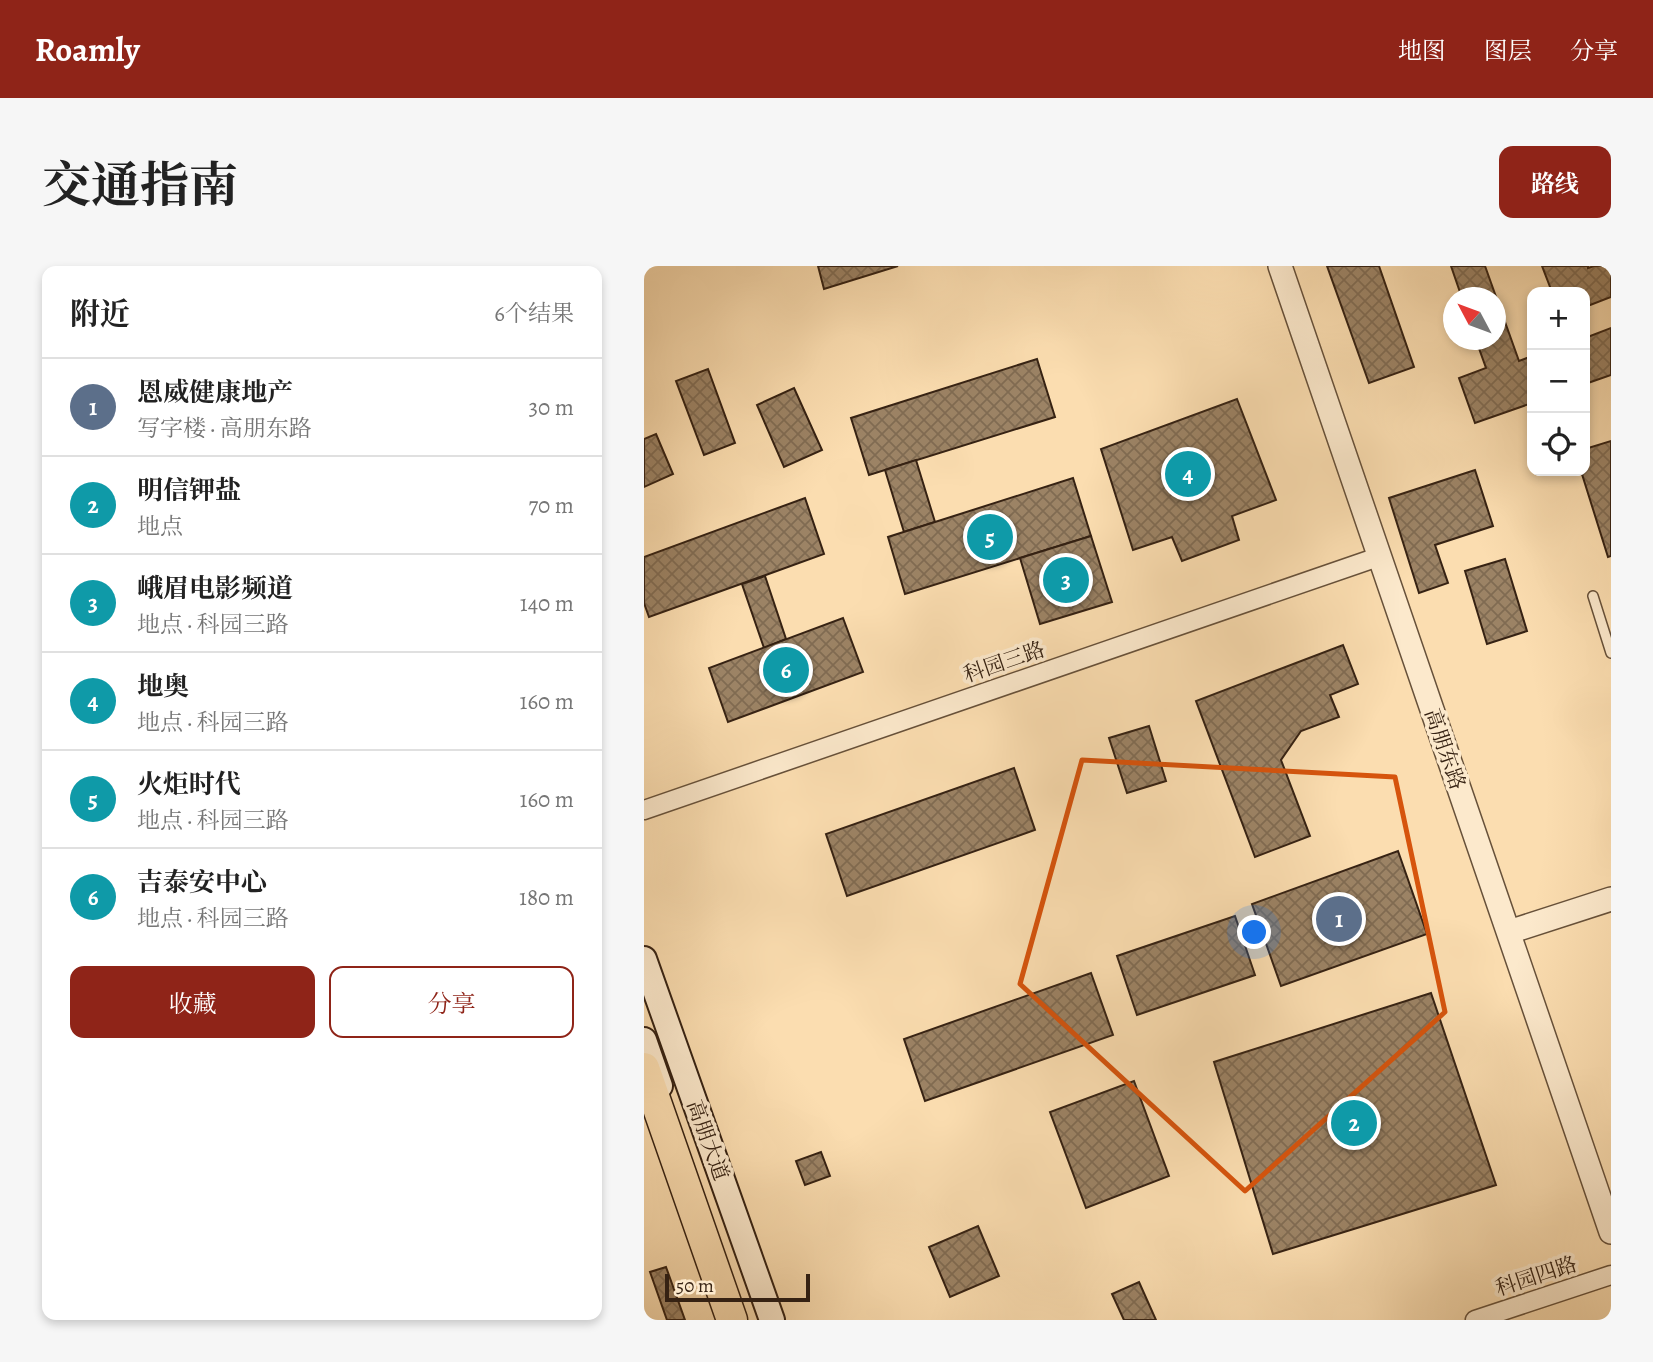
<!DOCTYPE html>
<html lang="zh">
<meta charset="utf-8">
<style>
body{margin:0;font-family:Alegreya,"Noto Serif SC",serif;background:#f6f6f6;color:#222}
.controls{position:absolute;right:21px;top:21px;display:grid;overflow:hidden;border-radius:14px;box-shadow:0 4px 10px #0003}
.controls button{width:63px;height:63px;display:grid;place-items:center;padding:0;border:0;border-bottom:2px solid #e0e0e0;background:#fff;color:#222;font:35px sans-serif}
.compass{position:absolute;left:799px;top:21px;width:63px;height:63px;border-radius:50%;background:#fff;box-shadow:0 4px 10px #0003;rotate:311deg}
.scale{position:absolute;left:21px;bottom:18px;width:145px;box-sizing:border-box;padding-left:7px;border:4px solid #362213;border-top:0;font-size:19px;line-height:24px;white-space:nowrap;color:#362213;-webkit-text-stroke:5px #fce9cc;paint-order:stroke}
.you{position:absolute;left:611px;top:667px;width:24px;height:24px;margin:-18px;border:5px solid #fff;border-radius:50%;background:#1a73e8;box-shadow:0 0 0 10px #1a73e833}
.badge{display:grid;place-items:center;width:46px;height:46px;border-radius:50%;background:#8f2418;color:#fff;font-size:23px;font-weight:700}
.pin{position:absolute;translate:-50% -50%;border:4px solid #fff;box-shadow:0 2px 7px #0006}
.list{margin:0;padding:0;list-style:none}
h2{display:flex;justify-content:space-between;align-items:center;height:91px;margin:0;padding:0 28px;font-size:30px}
h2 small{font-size:23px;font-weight:400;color:#767676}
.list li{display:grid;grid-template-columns:46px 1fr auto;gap:21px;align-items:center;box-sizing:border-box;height:98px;padding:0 28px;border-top:2px solid #e0e0e0}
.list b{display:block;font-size:26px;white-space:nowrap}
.list p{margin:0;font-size:23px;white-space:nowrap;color:#767676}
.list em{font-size:23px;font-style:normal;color:#767676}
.actions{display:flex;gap:14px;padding:21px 28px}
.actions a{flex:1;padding:16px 0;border:2px solid #8f2418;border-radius:14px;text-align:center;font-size:24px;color:#8f2418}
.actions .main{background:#8f2418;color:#fff}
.icon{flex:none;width:38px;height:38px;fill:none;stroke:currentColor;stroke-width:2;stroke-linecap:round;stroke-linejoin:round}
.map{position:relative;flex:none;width:967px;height:1054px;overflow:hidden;border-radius:14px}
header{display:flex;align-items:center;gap:42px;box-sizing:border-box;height:98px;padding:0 35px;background:#8f2418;color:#fff}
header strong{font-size:33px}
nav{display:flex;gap:38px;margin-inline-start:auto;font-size:24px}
.intro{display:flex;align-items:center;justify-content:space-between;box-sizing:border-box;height:168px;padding:0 42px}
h1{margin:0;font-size:49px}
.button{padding:18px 32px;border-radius:14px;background:#8f2418;color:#fff;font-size:24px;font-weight:700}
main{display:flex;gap:42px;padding:0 42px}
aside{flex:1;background:#fff;border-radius:14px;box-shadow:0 4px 10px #0003}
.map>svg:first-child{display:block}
.building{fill:url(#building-cross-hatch);stroke:#362213;stroke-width:2}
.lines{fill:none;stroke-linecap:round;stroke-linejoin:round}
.service-casing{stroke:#67513a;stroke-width:12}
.minor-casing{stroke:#67513a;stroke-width:21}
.tertiary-casing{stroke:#67513a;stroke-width:26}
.secondary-casing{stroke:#362213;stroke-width:28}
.trunk-casing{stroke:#362213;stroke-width:33}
.service{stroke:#fce9cc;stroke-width:9}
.minor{stroke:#fce9cc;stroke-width:18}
.tertiary{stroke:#fce9cc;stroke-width:23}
.secondary{stroke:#fce9cc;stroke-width:24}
.trunk{stroke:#fbddb0;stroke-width:30}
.marked{fill:none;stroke:#d6540d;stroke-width:5;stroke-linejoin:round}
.labels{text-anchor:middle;stroke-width:7;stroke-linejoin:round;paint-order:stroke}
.street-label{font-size:21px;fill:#362213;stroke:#fce9cc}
</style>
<header>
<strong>Roamly</strong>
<nav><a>地图</a><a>图层</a><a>分享</a></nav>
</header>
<div class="intro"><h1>交通指南</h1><a class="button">路线</a></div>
<main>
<aside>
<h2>附近<small>6个结果</small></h2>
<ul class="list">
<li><span class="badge" style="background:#5c6f8a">1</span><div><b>恩威健康地产</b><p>写字楼 · 高朋东路</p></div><em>30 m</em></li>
<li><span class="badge" style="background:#0f9aa8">2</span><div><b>明信钾盐</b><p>地点</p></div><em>70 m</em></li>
<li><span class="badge" style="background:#0f9aa8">3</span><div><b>峨眉电影频道</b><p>地点 · 科园三路</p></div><em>140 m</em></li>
<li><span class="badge" style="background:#0f9aa8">4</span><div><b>地奥</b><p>地点 · 科园三路</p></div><em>160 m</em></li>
<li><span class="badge" style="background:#0f9aa8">5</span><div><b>火炬时代</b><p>地点 · 科园三路</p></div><em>160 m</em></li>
<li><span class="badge" style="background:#0f9aa8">6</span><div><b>吉泰安中心</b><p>地点 · 科园三路</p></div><em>180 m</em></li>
</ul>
<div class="actions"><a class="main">收藏</a><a>分享</a></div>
</aside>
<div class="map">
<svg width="967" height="1054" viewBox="0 0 967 1054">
<defs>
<pattern id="building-cross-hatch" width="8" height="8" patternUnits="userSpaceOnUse" patternTransform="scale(1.75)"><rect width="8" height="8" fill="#9c8365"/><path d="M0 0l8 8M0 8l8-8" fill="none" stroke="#806b52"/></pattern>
</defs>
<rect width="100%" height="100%" fill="#fbddb0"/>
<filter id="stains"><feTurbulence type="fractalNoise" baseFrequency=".00286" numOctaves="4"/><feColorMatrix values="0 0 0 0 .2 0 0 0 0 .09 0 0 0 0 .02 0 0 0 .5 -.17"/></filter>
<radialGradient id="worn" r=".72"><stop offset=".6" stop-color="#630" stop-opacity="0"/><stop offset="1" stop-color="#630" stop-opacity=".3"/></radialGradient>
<g class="building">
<polygon points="174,0 254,0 180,23"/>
<polygon points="683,0 735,0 770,101 725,117"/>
<polygon points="807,0 841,0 875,95 888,90 888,137 831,157 815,112 842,102 832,74 852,74 852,32 818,32"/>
<polygon points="898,0 944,0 944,2 950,0 967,0 967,31 941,41 941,26 908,26"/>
<polygon points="967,62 967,109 941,118 941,72"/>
<polygon points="393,93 411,151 225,209 207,152"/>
<polygon points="64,103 91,177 60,189 32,115"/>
<polygon points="150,122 178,184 140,201 113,139"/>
<polygon points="593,133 632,234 588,250 595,274 538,295 528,271 489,284 457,183"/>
<polygon points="12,168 29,208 0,221 0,173"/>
<polygon points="967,175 967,290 964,291 937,205 941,205 941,183"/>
<polygon points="272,194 291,256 260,266 241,204"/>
<polygon points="831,204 849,260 791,279 804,317 775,327 745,232"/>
<polygon points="429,212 447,270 261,328 244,271"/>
<polygon points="161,232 180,288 5,351 0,337 0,291"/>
<polygon points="447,270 468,336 396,358 376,292"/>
<polygon points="861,293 883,365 843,378 821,305"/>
<polygon points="121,310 142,373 120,382 98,318"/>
<polygon points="199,352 219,406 84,456 65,402"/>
<polygon points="699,379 714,418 686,429 695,451 657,465 637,494 666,570 611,591 552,435"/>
<polygon points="505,460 522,515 483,527 465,472"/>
<polygon points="370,502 391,564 203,630 182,568"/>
<polygon points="754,585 783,668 637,720 608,638"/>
<polygon points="591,650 611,709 493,749 473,690"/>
<polygon points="447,707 469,769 281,835 260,773"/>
<polygon points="787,727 852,919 629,988 570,796"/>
<polygon points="490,815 525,910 442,942 406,846"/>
<polygon points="177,886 186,910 161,919 152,895"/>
<polygon points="334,960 355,1010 306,1031 285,981"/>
<polygon points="22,1001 41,1054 23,1054 6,1006"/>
<polygon points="495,1016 512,1054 480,1054 468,1028"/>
</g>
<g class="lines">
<g class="service-casing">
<polyline id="service" points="949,330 967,387"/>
</g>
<g class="minor-casing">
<g id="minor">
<polyline points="0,544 734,291"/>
<polyline points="831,1054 967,1009"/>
</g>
</g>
<g class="tertiary-casing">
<g id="tertiary">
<path d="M 636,0 C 745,323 858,644 967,966"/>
<polyline points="865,666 967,633"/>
</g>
</g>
<g class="secondary-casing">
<g id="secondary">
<polyline points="0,693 128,1054"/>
<polyline points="0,774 16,820"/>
</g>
</g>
<g class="trunk-casing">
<polyline id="trunk" points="0,802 88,1054"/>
</g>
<use href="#service" class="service"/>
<use href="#minor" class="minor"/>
<use href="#tertiary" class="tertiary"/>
<use href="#secondary" class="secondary"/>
<use href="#trunk" class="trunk"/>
</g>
<path class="marked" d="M 438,494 L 751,511 L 801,746 L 601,925 L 376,718 Z"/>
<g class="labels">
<g class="street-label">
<text transform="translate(360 396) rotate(-19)" y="7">科园三路</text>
<text transform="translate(801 483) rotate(71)" y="7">高朋东路</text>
<text transform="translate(64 874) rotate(70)" y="7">高朋大道</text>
<text transform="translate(892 1010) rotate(-18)" y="7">科园四路</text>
</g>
</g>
<rect width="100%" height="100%" filter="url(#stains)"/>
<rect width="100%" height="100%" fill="url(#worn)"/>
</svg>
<div class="controls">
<button>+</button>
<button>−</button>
<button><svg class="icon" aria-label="locate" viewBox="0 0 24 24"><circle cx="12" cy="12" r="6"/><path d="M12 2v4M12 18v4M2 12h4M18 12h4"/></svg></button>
</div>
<svg class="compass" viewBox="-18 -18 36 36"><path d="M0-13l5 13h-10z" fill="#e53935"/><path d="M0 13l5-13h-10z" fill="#767676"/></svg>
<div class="scale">50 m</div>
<div class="you"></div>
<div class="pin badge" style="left:695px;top:653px;background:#5c6f8a">1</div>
<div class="pin badge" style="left:710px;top:857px;background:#0f9aa8">2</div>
<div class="pin badge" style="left:422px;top:314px;background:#0f9aa8">3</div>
<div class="pin badge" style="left:544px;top:208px;background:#0f9aa8">4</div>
<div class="pin badge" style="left:346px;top:271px;background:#0f9aa8">5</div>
<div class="pin badge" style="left:142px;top:404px;background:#0f9aa8">6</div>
</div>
</main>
